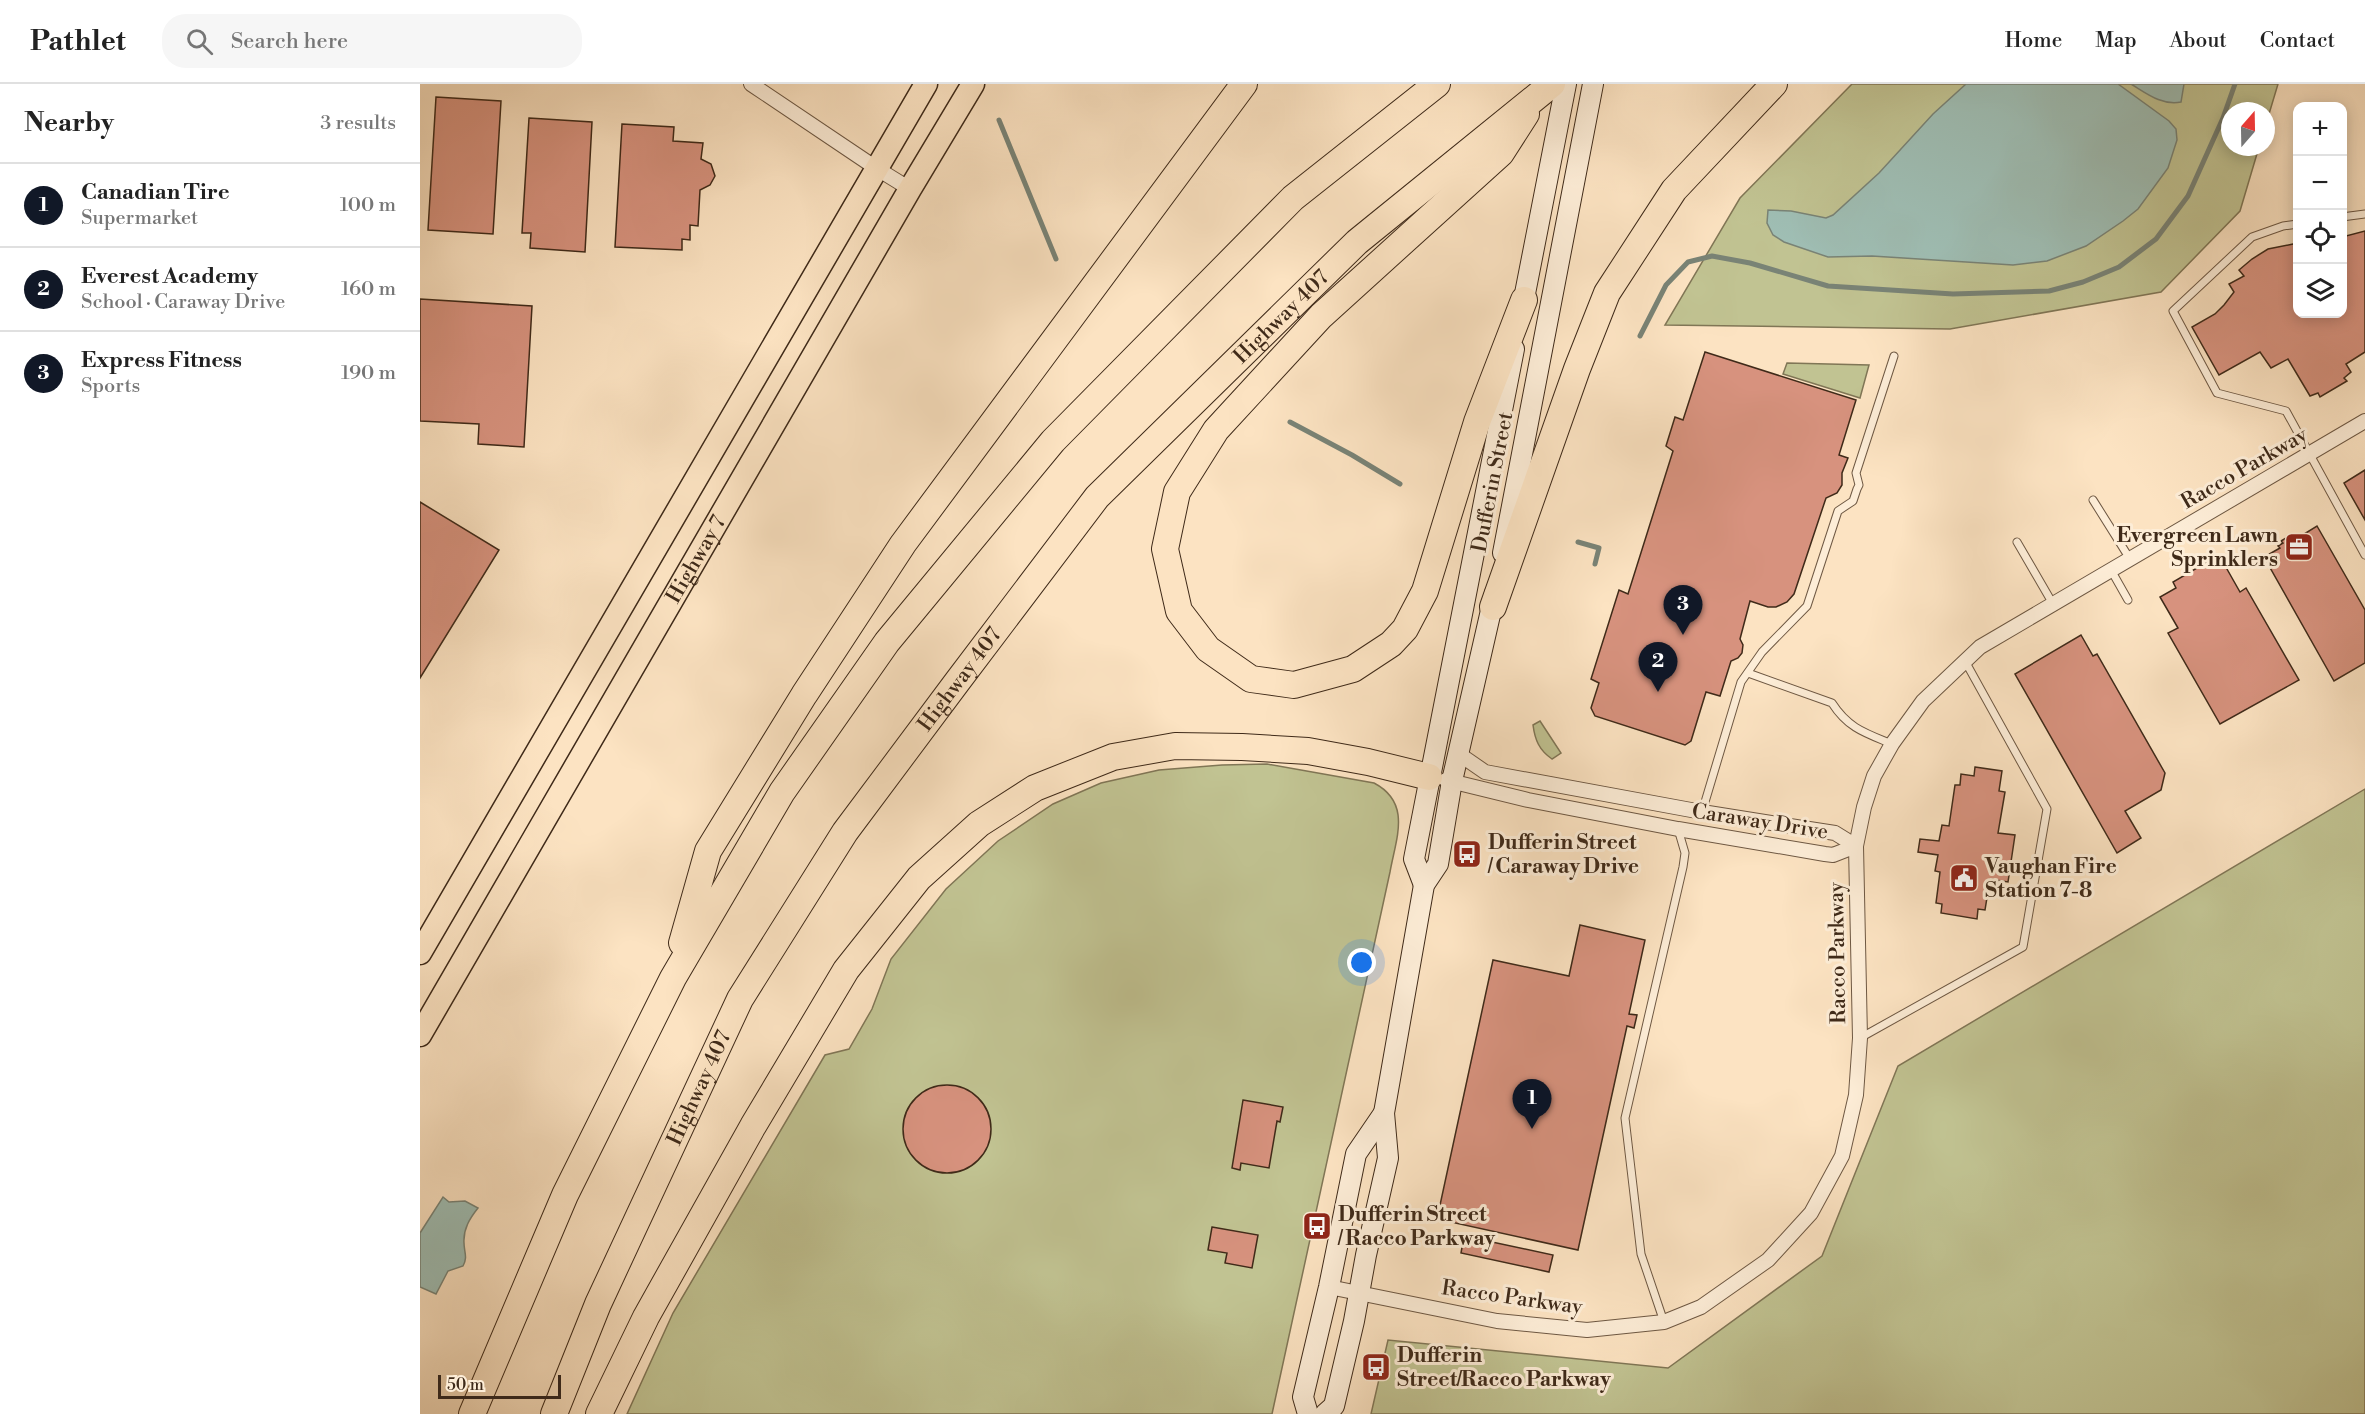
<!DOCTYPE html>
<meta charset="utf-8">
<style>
body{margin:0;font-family:"Libre Bodoni",serif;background:#f6f6f6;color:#222}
.controls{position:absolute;right:18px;top:18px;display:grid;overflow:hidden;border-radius:12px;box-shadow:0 3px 15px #0003}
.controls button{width:54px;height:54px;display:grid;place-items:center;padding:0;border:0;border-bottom:2px solid #e0e0e0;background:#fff;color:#222;font:30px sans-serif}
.compass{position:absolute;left:1801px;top:18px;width:54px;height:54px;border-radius:50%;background:#fff;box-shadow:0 3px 15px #0003;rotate:20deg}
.scale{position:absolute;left:18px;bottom:15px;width:123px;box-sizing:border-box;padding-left:6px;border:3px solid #3f2a19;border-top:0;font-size:16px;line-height:21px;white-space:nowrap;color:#3f2a19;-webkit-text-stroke:4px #fdedd7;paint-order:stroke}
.you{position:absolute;left:942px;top:879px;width:21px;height:21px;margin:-15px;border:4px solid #fff;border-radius:50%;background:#1a73e8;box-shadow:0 0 0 9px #1a73e833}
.badge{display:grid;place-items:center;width:39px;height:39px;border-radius:50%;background:#111827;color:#fff;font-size:20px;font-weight:700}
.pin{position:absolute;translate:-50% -50px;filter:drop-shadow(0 2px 3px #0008)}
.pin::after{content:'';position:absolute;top:32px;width:21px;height:18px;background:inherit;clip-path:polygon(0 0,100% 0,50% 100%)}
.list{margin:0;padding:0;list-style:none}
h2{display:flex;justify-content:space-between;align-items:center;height:78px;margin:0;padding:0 24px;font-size:26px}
h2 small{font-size:20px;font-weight:400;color:#767676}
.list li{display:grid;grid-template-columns:39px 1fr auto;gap:18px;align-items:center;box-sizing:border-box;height:84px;padding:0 24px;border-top:2px solid #e0e0e0}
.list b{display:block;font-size:22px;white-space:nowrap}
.list p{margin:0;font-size:20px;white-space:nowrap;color:#767676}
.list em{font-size:20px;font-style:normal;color:#767676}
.icon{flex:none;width:33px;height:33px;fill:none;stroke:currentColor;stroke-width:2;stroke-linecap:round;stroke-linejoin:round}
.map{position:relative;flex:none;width:1945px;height:1330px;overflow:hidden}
header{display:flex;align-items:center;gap:36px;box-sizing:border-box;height:84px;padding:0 30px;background:#fff;border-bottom:2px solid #e0e0e0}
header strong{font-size:28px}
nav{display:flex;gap:33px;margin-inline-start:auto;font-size:21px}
.search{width:420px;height:54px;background:#f6f6f6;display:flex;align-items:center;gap:15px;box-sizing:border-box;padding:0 21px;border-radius:24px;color:#767676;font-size:22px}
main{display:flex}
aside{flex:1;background:#fff}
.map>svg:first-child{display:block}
.green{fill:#c1c392;stroke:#807656;stroke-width:1.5}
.water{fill:#9fbeb4;stroke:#798376;stroke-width:1.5}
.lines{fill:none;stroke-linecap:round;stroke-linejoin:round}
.stream{stroke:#798376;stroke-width:5}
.building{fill:#d7927e;stroke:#3f2a19;stroke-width:1.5}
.service-casing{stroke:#6e5843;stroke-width:9}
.minor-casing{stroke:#6e5843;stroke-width:16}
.secondary-casing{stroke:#3f2a19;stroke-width:22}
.primary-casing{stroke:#3f2a19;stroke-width:25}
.motorway-casing{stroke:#3f2a19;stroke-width:28}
.service{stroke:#fdedd7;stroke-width:7}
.minor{stroke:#fdedd7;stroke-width:14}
.secondary{stroke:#fdedd7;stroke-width:20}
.primary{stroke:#fce3c2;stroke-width:22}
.motorway{stroke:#fce3c2;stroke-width:26}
.labels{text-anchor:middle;stroke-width:6;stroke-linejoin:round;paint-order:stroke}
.street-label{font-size:21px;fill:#3f2a19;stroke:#fdedd7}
.poi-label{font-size:21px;font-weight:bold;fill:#3f2a19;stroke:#fdedd7;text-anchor:start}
</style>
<header>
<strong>Pathlet</strong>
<div class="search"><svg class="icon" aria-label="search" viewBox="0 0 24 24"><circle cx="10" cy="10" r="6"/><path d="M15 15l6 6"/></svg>Search here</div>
<nav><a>Home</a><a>Map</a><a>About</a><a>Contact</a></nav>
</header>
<main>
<aside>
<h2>Nearby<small>3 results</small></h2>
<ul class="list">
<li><span class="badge">1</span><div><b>Canadian Tire</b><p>Supermarket</p></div><em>100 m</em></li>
<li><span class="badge">2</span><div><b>Everest Academy</b><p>School · Caraway Drive</p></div><em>160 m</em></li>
<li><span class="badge">3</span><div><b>Express Fitness</b><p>Sports</p></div><em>190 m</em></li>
</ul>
</aside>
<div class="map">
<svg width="1945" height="1330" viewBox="0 0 1945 1330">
<rect width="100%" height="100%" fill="#fce3c2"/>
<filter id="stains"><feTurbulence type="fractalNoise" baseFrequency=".00333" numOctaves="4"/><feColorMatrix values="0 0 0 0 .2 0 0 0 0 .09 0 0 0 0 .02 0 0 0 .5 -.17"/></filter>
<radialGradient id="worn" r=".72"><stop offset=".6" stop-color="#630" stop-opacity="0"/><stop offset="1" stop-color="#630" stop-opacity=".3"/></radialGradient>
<g class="green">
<polygon points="1432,0 1858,0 1846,40 1846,27 1810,27 1810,63 1839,63 1820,127 1741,208 1530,245 1245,241 1320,114"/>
<polygon points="1367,279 1449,281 1440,314 1363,290"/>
<path d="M 1120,637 L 1141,669 L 1132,675 C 1119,666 1115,656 1113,641 Z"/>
<path d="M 847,680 L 954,699 C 992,719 976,754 970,788 L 852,1330 L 207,1330 L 253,1229 L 405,971 L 429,965 L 452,925 L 471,875 L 526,805 L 578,757 L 633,720 L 681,699 L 739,686 L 802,681 Z"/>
<polygon points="1945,705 1945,1330 951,1330 968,1256 1248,1284 1402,1172 1478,982"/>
</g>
<g class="water">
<polygon points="1546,0 1698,0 1749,37 1756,45 1757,56 1748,84 1718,125 1703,137 1666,162 1627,177 1593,181 1452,172 1408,173 1364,158 1353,151 1347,139 1348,126 1371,127 1406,134 1413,131 1459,89 1513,30"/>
<path d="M 1711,0 L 1764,0 L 1761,18 C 1742,22 1726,9 1711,0 Z"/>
<path d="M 23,1113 L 29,1118 L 45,1117 L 58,1124 C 50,1134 43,1145 44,1159 C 44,1168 48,1173 43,1182 L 28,1187 L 16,1210 L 0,1203 L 0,1149 Z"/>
</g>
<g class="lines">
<g class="stream">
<polyline points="579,36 636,175"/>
<polyline points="1220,252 1246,201 1268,178 1292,172 1330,179 1408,202 1533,210 1629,207 1663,198 1699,183 1736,155 1768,112 1803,34 1815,0"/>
<polyline points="870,338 932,371 980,400"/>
<polyline points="1158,458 1179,464 1175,480"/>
</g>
</g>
<g class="building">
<polygon points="16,13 81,17 73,150 8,146"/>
<polygon points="109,34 172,38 165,168 110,164 111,149 102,149"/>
<polygon points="202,40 254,43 253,57 283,59 281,75 291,80 295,92 290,101 280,106 278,142 270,141 270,156 262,155 262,166 195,163"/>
<polygon points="1945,147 1945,268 1926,280 1931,288 1924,294 1927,297 1900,313 1898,309 1890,312 1868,275 1851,284 1840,268 1799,291 1772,243 1795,230 1804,221 1814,208 1809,200 1824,192 1819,186 1832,175 1848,165 1878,159 1878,230 1922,230 1922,153"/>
<polygon points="0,215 112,222 104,363 58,360 59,340 0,337"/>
<polygon points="1285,268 1436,316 1419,371 1428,374 1422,389 1422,401 1417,409 1406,414 1374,510 1367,518 1356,523 1348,523 1330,517 1320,555 1323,561 1322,569 1318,574 1311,577 1300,612 1286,608 1271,657 1265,661 1175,632 1171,624 1179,599 1171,595 1199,506 1208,510 1253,367 1246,362 1255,333 1263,336"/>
<polygon points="1945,386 1945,436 1924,399"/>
<polygon points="0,418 79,466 0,594"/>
<polygon points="1897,442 1945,526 1945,579 1914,597 1844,473 1860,464 1858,462 1863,459 1861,457 1873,450 1875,453 1879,450 1881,452"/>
<polygon points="1799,471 1820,508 1826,504 1879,596 1800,640 1748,549 1758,544 1740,513 1756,504 1753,498"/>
<polygon points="1661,551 1673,572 1677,570 1745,689 1741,706 1705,727 1721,754 1697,769 1595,590"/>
<polygon points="1555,683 1582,687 1579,707 1585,708 1578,749 1595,751 1588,798 1570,795 1565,826 1558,825 1557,835 1521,829 1522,820 1516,819 1520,788 1515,787 1518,771 1498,768 1500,755 1519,757 1522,741 1529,742 1535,701 1540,701 1541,690 1554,692"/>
<polygon points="1160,841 1225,856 1209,930 1217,931 1214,944 1207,942 1158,1166 1017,1135 1073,876 1149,892"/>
<circle cx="527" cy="1045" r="44"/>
<polygon points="823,1016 863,1023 860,1038 857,1037 849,1084 821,1079 820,1086 812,1084"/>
<polygon points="792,1143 838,1151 832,1184 805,1179 807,1169 788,1166"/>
<polygon points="1044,1152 1133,1171 1129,1188 1041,1169"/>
</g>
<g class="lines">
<g class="service-casing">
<g id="service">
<polyline points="1922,133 1945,130"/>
<polyline points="1878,140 1863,142 1832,153 1753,227 1797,309 1866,327 1945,471"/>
<polyline points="1673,416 1710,475"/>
<polyline points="1597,458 1633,520"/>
<polyline points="1691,486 1708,516"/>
<path d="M 1328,589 L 1412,619 C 1428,644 1445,649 1472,660"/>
<polyline points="1282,728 1321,598 1342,568 1387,522 1418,427 1433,417 1437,405 1439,401 1436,389 1474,272"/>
<polyline points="1440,954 1603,863 1627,725 1545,577"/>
<polyline points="1244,1238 1221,1170 1205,1034 1263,783 1265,769 1258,745"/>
</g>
</g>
<g class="minor-casing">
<g id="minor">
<polyline points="331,0 456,84 490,105"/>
<polyline points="1039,670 1065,688 1282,728 1415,749 1436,762"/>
<polyline points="1026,696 1108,716 1258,745 1405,770 1413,771 1436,762"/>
<polyline points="909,1203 1077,1237 1167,1246 1244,1238 1281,1223 1348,1176 1391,1129 1422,1072 1436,1011 1440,954 1436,762 1444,723 1454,692 1472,660 1503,617 1560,563 1945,337"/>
</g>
</g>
<g class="secondary-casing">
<g id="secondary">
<polyline points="1101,230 1146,0"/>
<polyline points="1083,469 1173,0"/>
<polyline points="1004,801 994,775 1094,265"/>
<polyline points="888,1330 883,1313 909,1203 936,1070 964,1029"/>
<polyline points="905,1330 914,1322 934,1237 946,1171 968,1074 964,1029 1004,801 1018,780 1032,697 1075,509"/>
</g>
</g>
<g class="primary-casing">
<g id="primary">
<polyline points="0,869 506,0"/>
<path id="s1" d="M 0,951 L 490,105 L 553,0"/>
</g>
</g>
<g class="motorway-casing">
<g id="motorway">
<polyline points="1104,216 1057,338 1005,507 985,545 971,560 933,585 874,601 831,595 788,565 759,527 745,465 757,408 796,346 901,232 1081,69 1106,30"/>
<polyline points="1073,523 1157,285 1187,209 1254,106 1354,0"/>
<polyline points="262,859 288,767 384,611 483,460 824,0"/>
<polyline points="52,1330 145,1111 253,894 362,708 467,558 633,357 873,114 1017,0"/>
<path id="s2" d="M 134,1330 L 178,1220 L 320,915 L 425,748 L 537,598 L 677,413 L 937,158 L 1132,0"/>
<polyline points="179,1330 226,1233 333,1042 426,886 499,794 559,740 615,704 693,673 755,662 822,663 888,667 948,678 1009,693"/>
</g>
</g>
<use href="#service" class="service"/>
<use href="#minor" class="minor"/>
<use href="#secondary" class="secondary"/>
<use href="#primary" class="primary"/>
<use href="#motorway" class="motorway"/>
</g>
<defs>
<g id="office-square" transform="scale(1.5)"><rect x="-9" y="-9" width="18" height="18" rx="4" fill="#8f2418" stroke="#fdedd7"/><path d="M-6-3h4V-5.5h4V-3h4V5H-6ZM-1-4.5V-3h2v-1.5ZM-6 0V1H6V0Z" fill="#fff"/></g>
<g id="bus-square" transform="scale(1.5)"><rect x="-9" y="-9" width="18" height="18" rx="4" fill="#8f2418" stroke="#fdedd7"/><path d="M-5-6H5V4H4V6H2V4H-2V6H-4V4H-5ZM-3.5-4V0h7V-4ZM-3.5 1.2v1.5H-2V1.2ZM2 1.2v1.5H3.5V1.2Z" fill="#fff"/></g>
<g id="civic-square" transform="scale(1.5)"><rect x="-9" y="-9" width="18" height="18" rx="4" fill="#8f2418" stroke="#fdedd7"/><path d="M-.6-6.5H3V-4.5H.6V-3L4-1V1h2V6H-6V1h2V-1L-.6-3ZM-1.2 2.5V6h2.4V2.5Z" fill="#fff"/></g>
</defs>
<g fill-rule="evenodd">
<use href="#office-square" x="1879" y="463"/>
<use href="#bus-square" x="1047" y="770"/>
<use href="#civic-square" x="1544" y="794"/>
<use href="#bus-square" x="897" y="1142"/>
<use href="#bus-square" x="956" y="1283"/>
</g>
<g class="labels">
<g class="street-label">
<text dy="7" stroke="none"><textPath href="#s2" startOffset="1329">Highway 407</textPath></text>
<text transform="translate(1824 384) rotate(-30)" y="7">Racco Parkway</text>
<text transform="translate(1072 398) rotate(-79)" y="7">Dufferin Street</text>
<text dy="7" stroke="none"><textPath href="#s1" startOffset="550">Highway 7</textPath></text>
<text dy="7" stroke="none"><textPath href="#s2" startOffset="843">Highway 407</textPath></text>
<text transform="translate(1340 737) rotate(9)" y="7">Caraway Drive</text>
<text transform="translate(1417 869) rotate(-91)" y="7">Racco Parkway</text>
<text dy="7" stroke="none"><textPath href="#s2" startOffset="357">Highway 407</textPath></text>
<text transform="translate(1092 1213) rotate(8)" y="7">Racco Parkway</text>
</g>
<g class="poi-label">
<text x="1858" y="458" text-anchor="end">Evergreen Lawn<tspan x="1858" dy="24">Sprinklers</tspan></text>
<text x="1068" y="765">Dufferin Street<tspan x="1068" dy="24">/ Caraway Drive</tspan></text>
<text x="1565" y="789">Vaughan Fire<tspan x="1565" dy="24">Station 7-8</tspan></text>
<text x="918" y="1137">Dufferin Street<tspan x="918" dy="24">/ Racco Parkway</tspan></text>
<text x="977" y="1278">Dufferin<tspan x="977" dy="24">Street/Racco Parkway</tspan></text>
</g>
</g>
<rect width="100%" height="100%" filter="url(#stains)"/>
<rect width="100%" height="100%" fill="url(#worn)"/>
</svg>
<div class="controls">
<button>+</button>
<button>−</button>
<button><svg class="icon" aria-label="locate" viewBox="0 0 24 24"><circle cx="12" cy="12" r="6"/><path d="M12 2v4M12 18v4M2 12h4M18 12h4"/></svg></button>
<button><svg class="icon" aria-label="layers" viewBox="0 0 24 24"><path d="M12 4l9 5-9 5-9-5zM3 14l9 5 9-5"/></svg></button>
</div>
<svg class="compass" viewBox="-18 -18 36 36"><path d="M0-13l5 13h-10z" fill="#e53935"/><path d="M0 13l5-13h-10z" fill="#767676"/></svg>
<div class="scale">50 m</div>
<div class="you"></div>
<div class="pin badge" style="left:1112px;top:1045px">1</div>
<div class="pin badge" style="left:1238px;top:608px">2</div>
<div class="pin badge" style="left:1263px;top:551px">3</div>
</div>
</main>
